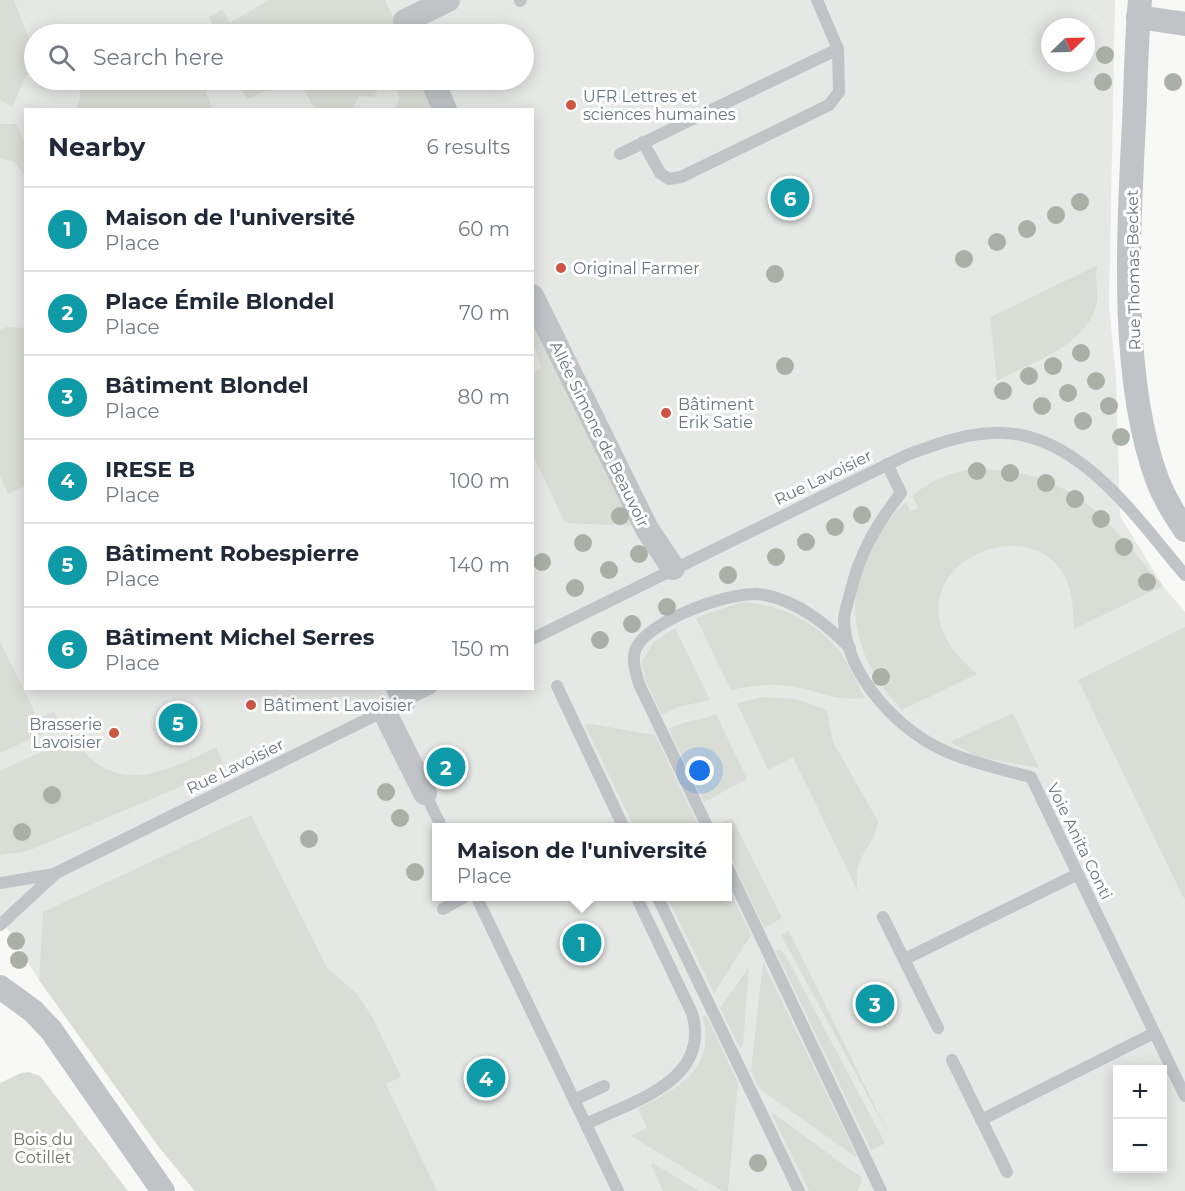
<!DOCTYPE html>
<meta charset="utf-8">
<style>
body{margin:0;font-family:Montserrat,sans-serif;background:#f6f6f7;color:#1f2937}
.controls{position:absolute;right:18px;bottom:18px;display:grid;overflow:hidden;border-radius:0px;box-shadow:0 3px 15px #0003}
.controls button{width:54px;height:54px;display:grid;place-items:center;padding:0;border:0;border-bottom:2px solid #e0e1e3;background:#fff;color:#1f2937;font:30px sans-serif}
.compass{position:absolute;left:1041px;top:18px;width:54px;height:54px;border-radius:50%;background:#fff;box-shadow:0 3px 15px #0003;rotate:67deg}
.you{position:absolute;left:700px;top:771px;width:21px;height:21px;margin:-15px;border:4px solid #fff;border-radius:50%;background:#1a73e8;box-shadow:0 0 0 9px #1a73e833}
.badge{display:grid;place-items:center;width:39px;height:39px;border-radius:50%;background:#d93025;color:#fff;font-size:20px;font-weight:700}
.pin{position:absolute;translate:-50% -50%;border:3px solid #fff;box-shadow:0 2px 6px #0006}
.popup{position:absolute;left:432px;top:823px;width:300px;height:78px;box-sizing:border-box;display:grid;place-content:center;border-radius:0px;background:#fff;filter:drop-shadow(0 2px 4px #0005);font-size:20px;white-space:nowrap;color:#747a83}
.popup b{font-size:22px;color:#1f2937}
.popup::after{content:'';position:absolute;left:50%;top:100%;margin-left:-12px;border:12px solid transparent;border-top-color:#fff}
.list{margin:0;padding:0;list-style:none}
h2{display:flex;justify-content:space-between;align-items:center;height:78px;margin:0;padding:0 24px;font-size:26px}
h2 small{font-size:20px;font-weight:400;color:#747a83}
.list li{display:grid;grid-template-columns:39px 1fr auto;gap:18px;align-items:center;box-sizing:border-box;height:84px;padding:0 24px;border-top:2px solid #e0e1e3}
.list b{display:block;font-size:22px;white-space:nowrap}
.list p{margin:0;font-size:20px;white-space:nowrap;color:#747a83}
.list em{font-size:20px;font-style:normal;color:#747a83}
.icon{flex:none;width:33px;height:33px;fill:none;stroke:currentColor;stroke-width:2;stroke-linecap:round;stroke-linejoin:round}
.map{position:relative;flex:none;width:1185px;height:1191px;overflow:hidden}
.search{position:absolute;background:#fff;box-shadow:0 3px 15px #0003;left:24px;top:24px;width:510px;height:66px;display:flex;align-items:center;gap:15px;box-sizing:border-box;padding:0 21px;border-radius:33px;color:#747a83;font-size:22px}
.panel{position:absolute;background:#fff;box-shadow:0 3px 15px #0003;left:24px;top:108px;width:510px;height:582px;border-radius:0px}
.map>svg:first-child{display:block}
.built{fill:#e6e8e6;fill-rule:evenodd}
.green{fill:#d9ddd6}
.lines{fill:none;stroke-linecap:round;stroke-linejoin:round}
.lane{stroke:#c0c4c7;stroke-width:12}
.street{stroke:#c0c4c7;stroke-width:24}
.tree{fill:#aab0a6}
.poi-dot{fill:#cd5542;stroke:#fff;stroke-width:2}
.labels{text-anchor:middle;stroke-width:6;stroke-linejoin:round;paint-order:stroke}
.poi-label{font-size:16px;fill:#66767d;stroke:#fff;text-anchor:start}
.street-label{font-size:16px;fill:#66767d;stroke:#fff}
.park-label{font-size:16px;fill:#6a7665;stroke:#fff}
</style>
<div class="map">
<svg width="1185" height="1191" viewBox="0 0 1185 1191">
<rect width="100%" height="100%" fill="#f8f8f6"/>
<path class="built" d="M 0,0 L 1115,0 L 1109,306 L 1116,376 L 1120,516 L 1163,586 L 1185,612 L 1185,1191 L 195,1191 L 158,1146 L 39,980 L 0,917 ZM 1050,27 L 1086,27 L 1086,63 L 1050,63 ZM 34,34 L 524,34 L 524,80 L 34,80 ZM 26,110 L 532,110 L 532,688 L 26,688 ZM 436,828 L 728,828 L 728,896 L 436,896 ZM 1118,1070 L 1162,1070 L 1162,1168 L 1118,1168 Z"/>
<g class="green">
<polygon points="0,0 14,0 34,52 34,71 26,76 12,107 0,100"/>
<polygon points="268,0 385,0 401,34 217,34 209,17 222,9 230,23"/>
<polygon points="83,80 201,80 213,109 76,109 80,98 80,82"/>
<polygon points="238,80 288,80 247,100"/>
<polygon points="298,80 422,80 436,109 394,109 400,98 395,88 379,87 374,97 359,96 353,108 315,109"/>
<polygon points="0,124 16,124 25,143 25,176 14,162 0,158"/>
<path d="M 1098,265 C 1093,278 1100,293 1096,307 C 1082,348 1032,362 997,381 L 990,317 Z"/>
<polygon points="533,313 637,526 565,523 533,455 533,375 541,367 533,343"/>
<polygon points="6,327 26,328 25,486 8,494 0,476 0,330"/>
<path d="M 973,469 C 1074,469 1103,516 1163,586 L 1074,629 C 1073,613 1073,594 1066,579 C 1028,498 865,580 977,674 L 902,710 C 838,643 840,566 906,502 L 910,511 L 918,508 L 912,496 C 928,481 951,472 973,469 Z"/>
<path d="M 742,602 C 777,603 819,623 840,652 C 850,666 857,683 865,698 C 841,701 823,694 801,688 C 777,683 754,685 731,690 L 696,618 Z"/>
<polygon points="1185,627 1185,898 1184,899 1078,680"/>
<polygon points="675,628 710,700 678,707 662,715 645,679 642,662 653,643"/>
<polygon points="0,642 38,719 54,711 61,725 0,753"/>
<path d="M 763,697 L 796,699 L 827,710 L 833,742 L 878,821 C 874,852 851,853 858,892 L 793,757 L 768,770 L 737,703 Z"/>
<polygon points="1013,713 1039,768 978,757 950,742"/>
<path d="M 716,714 L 747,779 L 704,802 L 669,729 C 684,720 701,721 716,714 Z"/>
<polygon points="591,724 655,735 699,827 634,827 585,725"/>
<path d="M 73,737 C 113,799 164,773 216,747 L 225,768 L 28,851 L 0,855 L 0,771 Z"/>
<polygon points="251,815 327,968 356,993 373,1018 401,1077 386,1084 437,1191 195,1191 158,1146 39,980 43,912"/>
<polygon points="732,818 782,918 764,928 728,851 728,828 715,826"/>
<polygon points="728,887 751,935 714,993 667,897 728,896"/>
<polygon points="789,931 890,1137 781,935"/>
<polygon points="780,950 786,956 885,1143 871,1150 776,951"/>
<polygon points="763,962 857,1157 857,1158 759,1088 751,1071"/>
<polygon points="749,967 743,1045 740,1048 720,1008"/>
<path d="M 706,1015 L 738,1083 L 728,1191 L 722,1191 L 631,1136 L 647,1128 L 638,1109 C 678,1088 716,1070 703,1017 Z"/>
<polygon points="29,1072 40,1076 128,1191 0,1191 0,1083 21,1073"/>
<polygon points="770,1111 862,1178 858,1191 809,1191"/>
<polygon points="653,1163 699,1191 663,1191 651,1165"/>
</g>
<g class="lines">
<g class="lane">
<polyline points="520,1 521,0"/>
<polyline points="643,142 660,173 669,179 681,177 829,105 839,92 838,49 817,0"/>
<polyline points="620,154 838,49"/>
<path d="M 887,464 L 901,493 C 876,525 859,554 850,594 C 848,602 844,612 844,621 C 847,677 898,730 947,752 C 973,763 1003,770 1031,777 L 1185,1096"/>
<path d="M 532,639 L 907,455 C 934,445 963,434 992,433 C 1077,428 1137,519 1185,575"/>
<polyline points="557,686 624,828"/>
<polyline points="401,703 431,688"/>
<polyline points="425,793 442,828"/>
<path d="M 708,828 L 639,684 C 636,673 631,659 636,648 C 649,620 736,588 765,595 C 799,602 826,624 850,648"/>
<polyline points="728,868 881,1191"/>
<polyline points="0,883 54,874 386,710"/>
<polyline points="476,896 618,1191"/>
<polyline points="657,896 799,1191"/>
<polyline points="443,909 466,896"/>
<polyline points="883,917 938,1028"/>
<polyline points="0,925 54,875"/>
<polyline points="905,959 1078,874"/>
<polyline points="952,1060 1007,1172"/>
<polyline points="574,1100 604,1086"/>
<polyline points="981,1120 1154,1033"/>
<path d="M 586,1124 C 633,1101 712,1081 692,1013 L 636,896"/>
</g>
<g class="street">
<path d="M 1140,0 C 1137,33 1136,66 1135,100 C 1130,214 1117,371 1157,479 C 1164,498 1174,514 1185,530"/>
<polyline points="1138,17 1185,24"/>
<polyline points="411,34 405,21 448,0"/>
<polyline points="432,80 445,110"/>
<polyline points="532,296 647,529 673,568"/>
<polyline points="398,688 404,701"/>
<polyline points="384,711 425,793"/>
<polyline points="0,987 33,1011 51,1030 163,1191"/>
</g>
</g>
<g class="tree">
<circle cx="1105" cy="55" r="9"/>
<circle cx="1103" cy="82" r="9"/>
<circle cx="1173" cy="82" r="9"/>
<circle cx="1080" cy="202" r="9"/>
<circle cx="1056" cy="215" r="9"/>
<circle cx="1027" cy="229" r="9"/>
<circle cx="997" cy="242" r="9"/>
<circle cx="964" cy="259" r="9"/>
<circle cx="775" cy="274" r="9"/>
<circle cx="1081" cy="353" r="9"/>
<circle cx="785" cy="366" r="9"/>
<circle cx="1053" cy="366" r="9"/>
<circle cx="1029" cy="376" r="9"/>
<circle cx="1096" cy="381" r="9"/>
<circle cx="1003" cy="391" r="9"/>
<circle cx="1068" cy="393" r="9"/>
<circle cx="1042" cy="406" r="9"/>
<circle cx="1109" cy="406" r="9"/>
<circle cx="1083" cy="421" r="9"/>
<circle cx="1121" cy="437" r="9"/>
<circle cx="977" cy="471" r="9"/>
<circle cx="1010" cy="473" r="9"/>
<circle cx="1046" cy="483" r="9"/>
<circle cx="1075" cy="499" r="9"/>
<circle cx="862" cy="515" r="9"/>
<circle cx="620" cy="516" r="9"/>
<circle cx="1101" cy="519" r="9"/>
<circle cx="835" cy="527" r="9"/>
<circle cx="806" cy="542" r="9"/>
<circle cx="583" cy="543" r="9"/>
<circle cx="1124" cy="547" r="9"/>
<circle cx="639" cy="554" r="9"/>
<circle cx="776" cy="557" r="9"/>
<circle cx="542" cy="562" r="9"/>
<circle cx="609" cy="570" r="9"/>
<circle cx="728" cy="575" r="9"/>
<circle cx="1147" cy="582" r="9"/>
<circle cx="575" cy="588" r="9"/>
<circle cx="667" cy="607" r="9"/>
<circle cx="632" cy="624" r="9"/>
<circle cx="600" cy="640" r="9"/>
<circle cx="881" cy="677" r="9"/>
<circle cx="386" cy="792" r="9"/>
<circle cx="52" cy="795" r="9"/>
<circle cx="400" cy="818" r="9"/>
<circle cx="22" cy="832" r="9"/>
<circle cx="309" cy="839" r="9"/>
<circle cx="415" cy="872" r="9"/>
<circle cx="16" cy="941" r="9"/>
<circle cx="19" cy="960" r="9"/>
<circle cx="758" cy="1163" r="9"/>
</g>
<g class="poi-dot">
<circle cx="571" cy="105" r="6"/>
<circle cx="561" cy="268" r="6"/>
<circle cx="666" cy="413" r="6"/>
<circle cx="251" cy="705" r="6"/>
<circle cx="114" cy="733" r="6"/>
</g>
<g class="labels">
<g class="poi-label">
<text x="583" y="102">UFR Lettres et<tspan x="583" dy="18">sciences humaines</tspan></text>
<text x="573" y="274">Original Farmer</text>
<text x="678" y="410">Bâtiment<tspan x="678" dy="18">Erik Satie</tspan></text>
<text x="263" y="711">Bâtiment Lavoisier</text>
<text x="102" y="730" text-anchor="end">Brasserie<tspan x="102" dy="18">Lavoisier</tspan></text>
</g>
<g class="street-label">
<text transform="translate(1133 270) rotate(-91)" y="6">Rue Thomas Becket</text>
<text transform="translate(600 434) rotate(64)" y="6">Allée Simone de Beauvoir</text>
<text transform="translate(823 477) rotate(-26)" y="6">Rue Lavoisier</text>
<text transform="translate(235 766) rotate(-26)" y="6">Rue Lavoisier</text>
<text transform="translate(1080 841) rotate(64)" y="6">Voie Anita Conti</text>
</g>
<g class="park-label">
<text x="43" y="1145">Bois du<tspan x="43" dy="18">Cotillet</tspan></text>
</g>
</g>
</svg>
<div class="controls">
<button>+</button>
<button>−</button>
</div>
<svg class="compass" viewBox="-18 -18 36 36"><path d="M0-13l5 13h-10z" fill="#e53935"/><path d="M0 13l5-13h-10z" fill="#747a83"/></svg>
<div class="you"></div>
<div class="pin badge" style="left:582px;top:943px;background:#0f9aa8">1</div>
<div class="popup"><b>Maison de l'université</b>Place</div>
<div class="pin badge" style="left:446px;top:767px;background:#0f9aa8">2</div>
<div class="pin badge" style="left:875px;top:1004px;background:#0f9aa8">3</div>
<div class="pin badge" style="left:486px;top:1078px;background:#0f9aa8">4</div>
<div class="pin badge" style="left:178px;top:723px;background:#0f9aa8">5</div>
<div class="pin badge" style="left:790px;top:198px;background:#0f9aa8">6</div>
<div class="search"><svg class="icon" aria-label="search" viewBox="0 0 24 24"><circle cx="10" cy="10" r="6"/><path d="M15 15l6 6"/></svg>Search here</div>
<section class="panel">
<h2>Nearby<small>6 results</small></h2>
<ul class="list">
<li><span class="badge" style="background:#0f9aa8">1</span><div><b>Maison de l'université</b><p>Place</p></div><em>60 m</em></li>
<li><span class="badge" style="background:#0f9aa8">2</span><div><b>Place Émile Blondel</b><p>Place</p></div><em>70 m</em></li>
<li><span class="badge" style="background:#0f9aa8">3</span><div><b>Bâtiment Blondel</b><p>Place</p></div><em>80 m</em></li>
<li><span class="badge" style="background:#0f9aa8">4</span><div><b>IRESE B</b><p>Place</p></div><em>100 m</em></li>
<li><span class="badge" style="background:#0f9aa8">5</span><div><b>Bâtiment Robespierre</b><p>Place</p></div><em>140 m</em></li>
<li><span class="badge" style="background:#0f9aa8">6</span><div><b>Bâtiment Michel Serres</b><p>Place</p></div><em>150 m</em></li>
</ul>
</section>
</div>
